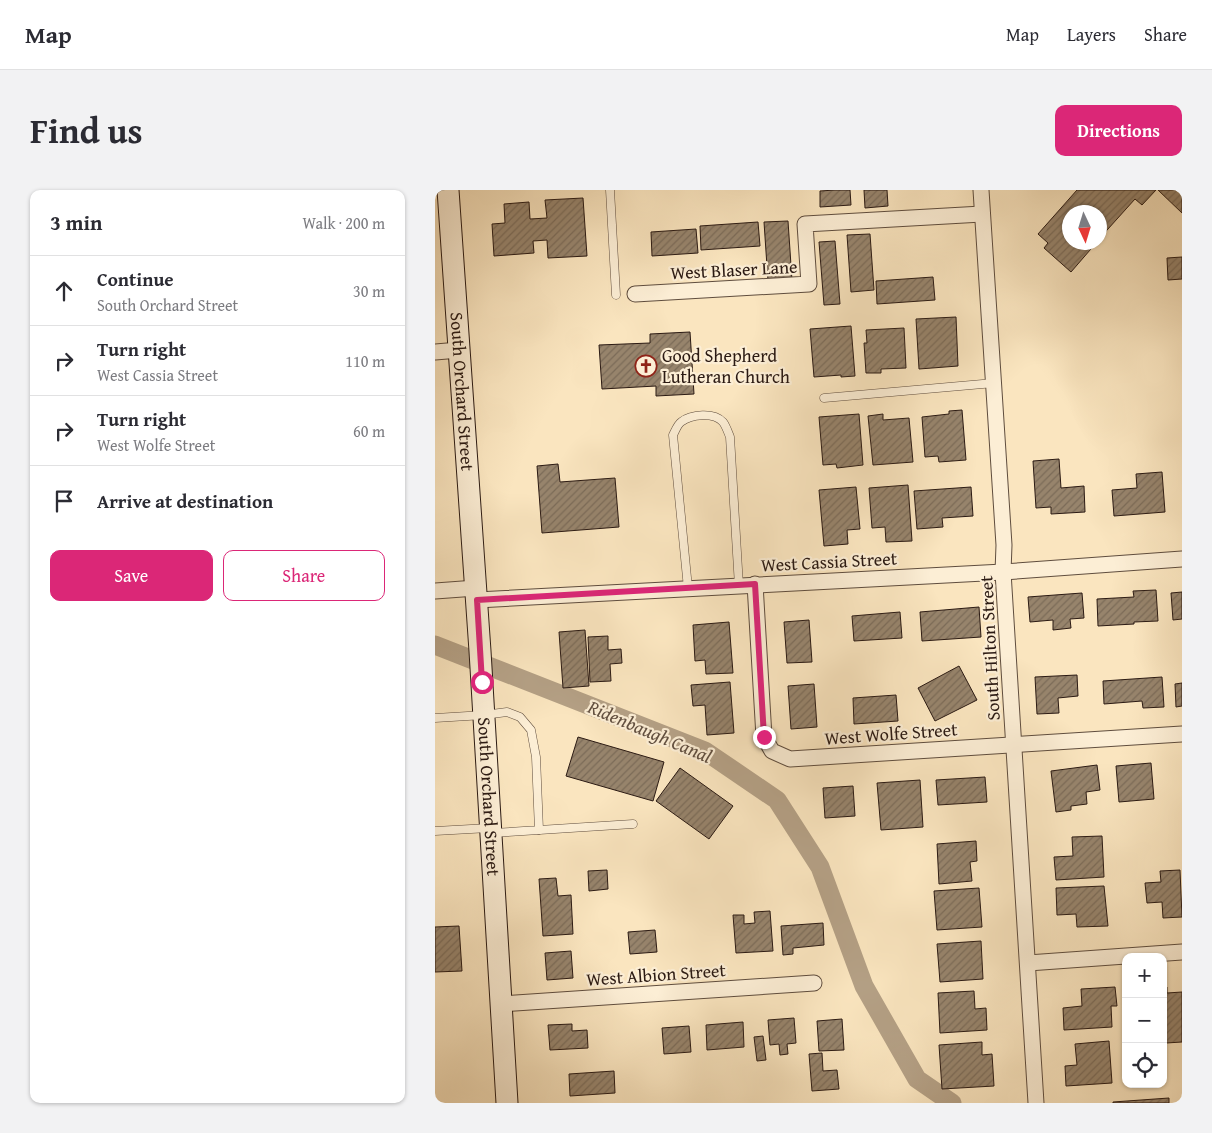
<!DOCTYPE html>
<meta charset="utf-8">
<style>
body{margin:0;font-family:"Gentium Book Plus",serif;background:#f2f2f3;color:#2b2b33}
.controls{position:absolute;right:15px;bottom:15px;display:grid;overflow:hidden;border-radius:10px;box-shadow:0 1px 4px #0004}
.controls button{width:45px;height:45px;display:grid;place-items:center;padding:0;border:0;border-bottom:1px solid #e1e1e2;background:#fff;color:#2b2b33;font:25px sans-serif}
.compass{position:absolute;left:627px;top:15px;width:45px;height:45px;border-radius:50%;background:#fff;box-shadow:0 1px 4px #0004;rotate:176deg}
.stop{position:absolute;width:15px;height:15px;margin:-11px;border:4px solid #db2777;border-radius:50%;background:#fff}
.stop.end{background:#db2777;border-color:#fff;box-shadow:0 1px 5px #0008}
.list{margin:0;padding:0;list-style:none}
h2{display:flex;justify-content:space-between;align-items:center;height:65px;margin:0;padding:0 20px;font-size:21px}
h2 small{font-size:16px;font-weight:400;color:#7c7c81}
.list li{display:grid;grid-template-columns:32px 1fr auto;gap:15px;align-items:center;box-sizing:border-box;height:70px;padding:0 20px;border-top:1px solid #e1e1e2}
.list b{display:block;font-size:19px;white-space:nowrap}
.list p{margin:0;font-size:16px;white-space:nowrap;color:#7c7c81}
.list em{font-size:16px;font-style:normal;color:#7c7c81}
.actions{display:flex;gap:10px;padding:15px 20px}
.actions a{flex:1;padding:11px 0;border:1px solid #db2777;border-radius:10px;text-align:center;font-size:18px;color:#db2777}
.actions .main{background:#db2777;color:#fff}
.icon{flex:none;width:28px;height:28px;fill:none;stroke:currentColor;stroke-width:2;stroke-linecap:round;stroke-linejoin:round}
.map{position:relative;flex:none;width:747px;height:913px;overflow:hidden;border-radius:10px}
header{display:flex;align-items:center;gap:30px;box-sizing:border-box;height:70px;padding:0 25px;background:#fff;border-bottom:1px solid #e1e1e2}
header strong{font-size:24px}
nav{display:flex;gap:28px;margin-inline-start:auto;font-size:18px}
.intro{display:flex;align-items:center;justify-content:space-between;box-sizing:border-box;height:120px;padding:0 30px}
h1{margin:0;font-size:35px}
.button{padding:12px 22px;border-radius:10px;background:#db2777;color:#fff;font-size:18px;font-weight:700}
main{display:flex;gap:30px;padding:0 30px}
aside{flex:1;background:#fff;border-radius:10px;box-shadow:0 1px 4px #0004}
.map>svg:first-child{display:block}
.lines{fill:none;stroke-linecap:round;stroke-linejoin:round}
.canal{stroke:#b4a085;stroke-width:19}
.building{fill:url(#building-hatch);stroke:#2b1a13}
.service-casing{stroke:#5f4d3e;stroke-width:9}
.minor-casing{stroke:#5f4d3e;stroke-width:17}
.secondary-casing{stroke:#2b1a13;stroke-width:23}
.service{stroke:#fceed5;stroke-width:8}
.minor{stroke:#fceed5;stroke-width:15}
.secondary{stroke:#fceed5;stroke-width:21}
.route{stroke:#db2777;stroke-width:6}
.labels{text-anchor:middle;stroke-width:4.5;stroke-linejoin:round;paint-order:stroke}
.street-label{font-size:18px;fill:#2b1a13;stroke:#fceed5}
.poi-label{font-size:18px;fill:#2b1a13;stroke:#fceed5;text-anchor:start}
.water-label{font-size:19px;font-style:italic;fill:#625041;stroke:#fceed5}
</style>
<header>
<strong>Map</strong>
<nav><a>Map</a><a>Layers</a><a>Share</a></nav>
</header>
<div class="intro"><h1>Find us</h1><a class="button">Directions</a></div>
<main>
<aside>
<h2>3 min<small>Walk · 200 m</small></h2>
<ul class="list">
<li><svg class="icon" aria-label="ahead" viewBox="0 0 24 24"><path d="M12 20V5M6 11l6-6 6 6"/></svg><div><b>Continue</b><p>South Orchard Street</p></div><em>30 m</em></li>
<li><svg class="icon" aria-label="right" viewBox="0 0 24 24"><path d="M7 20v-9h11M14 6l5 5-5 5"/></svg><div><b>Turn right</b><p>West Cassia Street</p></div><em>110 m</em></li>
<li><svg class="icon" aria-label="right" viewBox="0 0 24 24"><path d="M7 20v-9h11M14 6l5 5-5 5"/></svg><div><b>Turn right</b><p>West Wolfe Street</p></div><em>60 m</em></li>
<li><svg class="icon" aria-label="arrive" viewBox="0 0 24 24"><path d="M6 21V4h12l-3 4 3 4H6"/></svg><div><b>Arrive at destination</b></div></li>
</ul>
<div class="actions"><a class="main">Save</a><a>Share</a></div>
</aside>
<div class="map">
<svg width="747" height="913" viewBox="0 0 747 913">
<defs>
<pattern id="building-hatch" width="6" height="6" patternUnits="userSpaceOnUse" patternTransform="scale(1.25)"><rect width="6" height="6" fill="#97846c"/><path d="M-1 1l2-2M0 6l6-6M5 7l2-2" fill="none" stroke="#7b6b58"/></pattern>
</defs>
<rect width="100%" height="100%" fill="#fae5bf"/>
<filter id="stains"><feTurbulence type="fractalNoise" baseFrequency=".004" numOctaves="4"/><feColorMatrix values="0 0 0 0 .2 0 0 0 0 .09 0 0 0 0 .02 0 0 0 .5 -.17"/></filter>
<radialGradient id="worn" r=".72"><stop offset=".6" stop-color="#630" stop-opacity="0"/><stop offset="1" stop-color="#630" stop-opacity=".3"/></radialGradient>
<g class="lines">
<polyline class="canal" points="0,455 270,561 342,610 385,677 429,796 482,889 517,913"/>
</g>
<g class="building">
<polygon points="400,0 415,0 416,15 385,17 385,1"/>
<polygon points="429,0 452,0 453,16 430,18"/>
<polygon points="642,0 721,0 707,15 700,9 664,49 664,22 634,22 634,52 662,52 636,82 609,58 613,53 603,44"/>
<polygon points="723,0 747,0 747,23"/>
<polygon points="148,8 152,66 113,68 112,50 98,51 99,63 59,66 57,34 70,33 69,14 94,12 95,29 112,28 110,10"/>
<polygon points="353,31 357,90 333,91 329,32"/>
<polygon points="323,32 325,56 266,60 265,36"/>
<polygon points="261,39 263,63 217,66 216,42"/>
<polygon points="435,44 439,100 416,102 412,45"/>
<polygon points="400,51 405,114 389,115 384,52"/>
<polygon points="747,67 747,89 733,90 732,68"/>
<polygon points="498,87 500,110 442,114 441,91"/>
<polygon points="521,127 523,176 484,179 481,129"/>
<polygon points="416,136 420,186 406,187 406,185 379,187 375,139"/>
<polygon points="469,138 471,178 446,179 446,183 431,183 429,153 432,153 431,140"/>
<polygon points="255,142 259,204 221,206 221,196 167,199 164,155 215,153 215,144"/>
<polygon points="527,220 531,270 504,272 503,266 490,267 487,227 514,224 514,221"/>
<polygon points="424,224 428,275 402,278 401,274 388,275 384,227"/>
<polygon points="448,224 448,230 474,228 478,272 438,275 433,226"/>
<polygon points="624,269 626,298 649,296 650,322 616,324 616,317 601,318 598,271"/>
<polygon points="123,274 125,292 180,288 184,337 107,343 102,276"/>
<polygon points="727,282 730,322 679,326 677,300 702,298 701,284"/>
<polygon points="473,295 477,351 451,352 450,337 437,338 434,298"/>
<polygon points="421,297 425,339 412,340 413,354 389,356 384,300"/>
<polygon points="536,297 538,326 507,328 508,337 482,339 479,301"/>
<polygon points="721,400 723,431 699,432 699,434 663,436 662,409 699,407 698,401"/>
<polygon points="747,402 747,429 738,430 736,403"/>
<polygon points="647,403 649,428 635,429 636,438 618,440 618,430 595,432 593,407"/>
<polygon points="544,417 546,447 487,451 485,422"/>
<polygon points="465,422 467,448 419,451 417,426"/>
<polygon points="374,430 377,472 352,473 349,432"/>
<polygon points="294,432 298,483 271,484 270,470 260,471 258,435"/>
<polygon points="150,440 154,496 128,498 124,442"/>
<polygon points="173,446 173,460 186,459 187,473 175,474 176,491 155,492 153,447"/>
<polygon points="524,476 542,510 500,531 483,498"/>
<polygon points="642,485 643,506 623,508 624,523 602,524 600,487"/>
<polygon points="727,487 729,517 708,518 707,511 669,514 668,491"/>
<polygon points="295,492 299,543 272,545 270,515 258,516 256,495"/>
<polygon points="747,493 747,516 741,517 740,494"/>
<polygon points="379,494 382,537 356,539 353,496"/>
<polygon points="461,505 463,531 419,534 418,508"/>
<polygon points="143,547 229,572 218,611 131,586"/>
<polygon points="716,573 719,609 684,612 681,576"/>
<polygon points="662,575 665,600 651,602 652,614 636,616 636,620 621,622 616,581"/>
<polygon points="245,578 298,616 274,649 221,611"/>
<polygon points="550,587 552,612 503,615 501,590"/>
<polygon points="485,590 488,637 446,640 442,593"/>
<polygon points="418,596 420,626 390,628 388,598"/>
<polygon points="667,646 669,687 621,690 619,667 638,666 637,647"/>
<polygon points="541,651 542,671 535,672 537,691 504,694 502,654"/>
<polygon points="172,680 173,699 154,701 153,681"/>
<polygon points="745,680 747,727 728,728 727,712 712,713 710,693 726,692 725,681"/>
<polygon points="121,688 123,706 136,705 138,744 108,746 104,689"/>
<polygon points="669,696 673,736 642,737 641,724 622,725 621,698"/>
<polygon points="544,698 547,737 502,740 499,701"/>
<polygon points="335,721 338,761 301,763 298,725 309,725 309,734 320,733 319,722"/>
<polygon points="388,733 389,755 358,758 358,764 348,765 346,736"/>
<polygon points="24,736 27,781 0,782 0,737"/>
<polygon points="220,740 222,762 195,764 193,742"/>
<polygon points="546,751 548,789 505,792 502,754"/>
<polygon points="136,761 138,788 112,790 110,763"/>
<polygon points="680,797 682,816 676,816 677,837 629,840 628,818 647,816 646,799"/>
<polygon points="728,797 732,797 732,803 747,802 747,852 731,853 730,832 728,833"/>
<polygon points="539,801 540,819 551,818 552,840 505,843 503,803"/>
<polygon points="359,828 361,853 352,854 353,864 345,865 344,854 335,855 333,830"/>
<polygon points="407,829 409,860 384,861 382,831"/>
<polygon points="308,832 309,857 272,860 271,835"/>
<polygon points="137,834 137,841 152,840 153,858 115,860 113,835"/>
<polygon points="254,836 256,862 229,864 227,838"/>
<polygon points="328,846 331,870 322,871 319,847"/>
<polygon points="674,851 677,893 631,896 630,876 642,875 640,854"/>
<polygon points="547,852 547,865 557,864 559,896 507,899 504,855"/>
<polygon points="387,863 388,881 402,880 404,899 377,901 374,864"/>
<polygon points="179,881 180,903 135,906 134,884"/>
<polygon points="734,908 734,913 678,913 678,912"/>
</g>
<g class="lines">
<g class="service-casing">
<g id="service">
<polyline points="175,0 181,105"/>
<polyline points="389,208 559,193"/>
<path d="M 253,398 L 238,245 C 240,241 243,234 246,232 C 256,224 279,222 288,232 C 291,236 293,242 295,247 L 304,396"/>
<polyline points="0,528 49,525 72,522 85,527 96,540 101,567 104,640 58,643"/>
<polyline points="104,640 198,634"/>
<polyline points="0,641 54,638"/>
</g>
</g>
<g class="minor-casing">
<g id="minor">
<polyline points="546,0 569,355 568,382 601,913"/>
<polyline points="200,104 374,94 370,34 547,24"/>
<polyline points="0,162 24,160"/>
<polyline points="320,394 329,547 337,561 355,569 747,544"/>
<polyline points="0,401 41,398"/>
<polyline points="42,410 568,382 747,369"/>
<polyline points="593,773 747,762"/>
<polyline points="67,814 379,793"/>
</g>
</g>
<g class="secondary-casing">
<g id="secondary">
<path id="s1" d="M 13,0 L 45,461 L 72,913"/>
</g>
</g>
<use href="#service" class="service"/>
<use href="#minor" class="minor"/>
<use href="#secondary" class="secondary"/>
</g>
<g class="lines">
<polyline class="route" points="47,492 42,410 320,394 329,547"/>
</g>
<defs>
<g id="church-ring" transform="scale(1.125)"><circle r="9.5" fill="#fceed5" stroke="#8f2418" stroke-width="1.5"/><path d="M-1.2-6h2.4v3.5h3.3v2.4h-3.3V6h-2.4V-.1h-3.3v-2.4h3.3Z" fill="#8f2418"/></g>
</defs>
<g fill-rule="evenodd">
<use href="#church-ring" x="211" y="176"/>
</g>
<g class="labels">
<g class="street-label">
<text transform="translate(299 80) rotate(-3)" y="6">West Blaser Lane</text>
<text dy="6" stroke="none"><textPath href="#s1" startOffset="202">South Orchard Street</textPath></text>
<text transform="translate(394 372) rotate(-3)" y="6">West Cassia Street</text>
<text transform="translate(555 458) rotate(-93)" y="6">South Hilton Street</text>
<text transform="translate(456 544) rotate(-4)" y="6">West Wolfe Street</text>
<text dy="6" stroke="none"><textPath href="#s1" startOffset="608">South Orchard Street</textPath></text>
<text transform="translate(221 785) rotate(-4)" y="6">West Albion Street</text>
</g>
<g class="poi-label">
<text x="227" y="172">Good Shepherd<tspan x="227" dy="21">Lutheran Church</tspan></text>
</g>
<g class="water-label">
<text transform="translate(215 541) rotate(23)" y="7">Ridenbaugh Canal</text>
</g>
</g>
<rect width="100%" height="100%" filter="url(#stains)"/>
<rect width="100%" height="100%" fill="url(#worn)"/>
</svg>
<div class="controls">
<button>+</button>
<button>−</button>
<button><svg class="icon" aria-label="locate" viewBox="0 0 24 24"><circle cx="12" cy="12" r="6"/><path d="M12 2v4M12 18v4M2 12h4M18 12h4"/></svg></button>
</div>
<svg class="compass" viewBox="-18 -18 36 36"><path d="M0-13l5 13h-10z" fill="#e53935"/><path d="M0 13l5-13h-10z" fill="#7c7c81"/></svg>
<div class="stop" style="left:47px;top:492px"></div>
<div class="stop end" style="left:329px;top:547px"></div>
</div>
</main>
